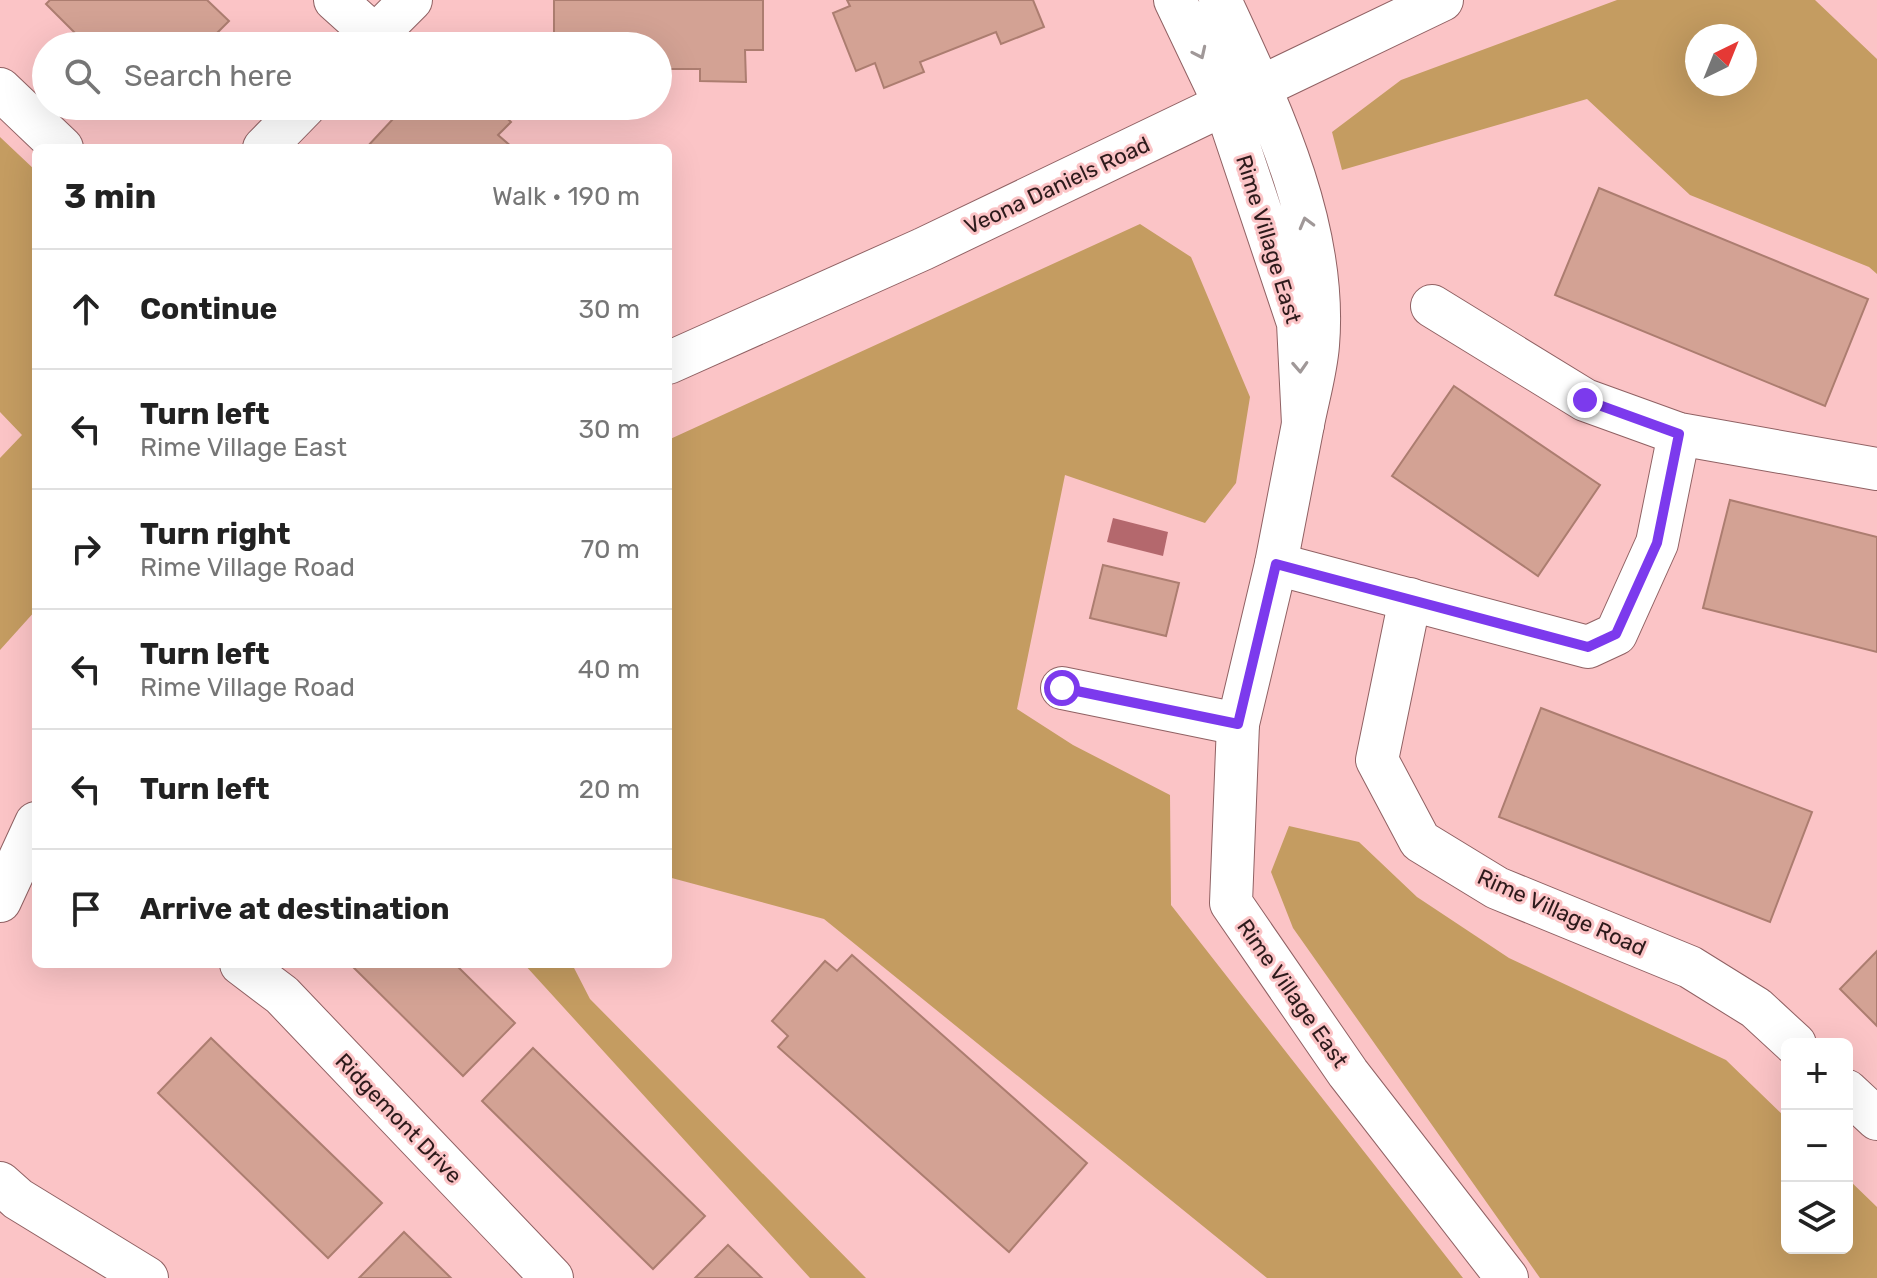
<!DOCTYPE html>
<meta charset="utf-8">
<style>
body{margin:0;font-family:Rubik,sans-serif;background:#f6f6f6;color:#222}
.controls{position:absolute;right:24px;bottom:24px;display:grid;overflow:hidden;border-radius:12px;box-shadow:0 8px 32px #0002}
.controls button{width:72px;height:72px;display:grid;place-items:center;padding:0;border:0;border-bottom:2px solid #e0e0e0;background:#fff;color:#222;font:40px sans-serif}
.compass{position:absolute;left:1685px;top:24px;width:72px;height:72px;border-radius:50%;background:#fff;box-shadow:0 8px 32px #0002;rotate:43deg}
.stop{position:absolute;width:24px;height:24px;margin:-18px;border:6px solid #7c3aed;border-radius:50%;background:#fff}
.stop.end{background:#7c3aed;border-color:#fff;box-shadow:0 2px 8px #0008}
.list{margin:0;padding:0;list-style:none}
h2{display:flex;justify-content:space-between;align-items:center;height:104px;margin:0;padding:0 32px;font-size:34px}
h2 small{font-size:26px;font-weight:400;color:#767676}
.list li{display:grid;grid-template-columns:52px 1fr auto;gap:24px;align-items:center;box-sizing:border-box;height:120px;padding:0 32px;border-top:2px solid #e0e0e0}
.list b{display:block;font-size:30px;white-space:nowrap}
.list p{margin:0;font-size:26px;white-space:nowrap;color:#767676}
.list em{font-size:26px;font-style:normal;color:#767676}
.icon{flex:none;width:44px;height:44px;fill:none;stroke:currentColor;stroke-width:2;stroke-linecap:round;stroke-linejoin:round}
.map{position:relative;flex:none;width:1877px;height:1278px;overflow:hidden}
.search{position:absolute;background:#fff;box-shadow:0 8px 32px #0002;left:32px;top:32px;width:640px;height:88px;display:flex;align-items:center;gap:20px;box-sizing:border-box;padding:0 28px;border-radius:44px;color:#767676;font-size:30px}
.panel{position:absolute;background:#fff;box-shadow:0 8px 32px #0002;left:32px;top:144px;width:640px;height:824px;border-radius:12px}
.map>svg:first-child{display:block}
.green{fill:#c49c61;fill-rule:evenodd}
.water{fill:#b4686d}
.building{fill:#d3a294;stroke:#ac7d70;stroke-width:2}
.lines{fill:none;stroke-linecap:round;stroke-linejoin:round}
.minor-casing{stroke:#906163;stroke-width:44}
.minor{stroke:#fff;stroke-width:42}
.oneway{stroke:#a09898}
.route{stroke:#7c3aed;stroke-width:10}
.labels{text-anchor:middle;stroke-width:6;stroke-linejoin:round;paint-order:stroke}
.street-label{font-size:22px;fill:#2d1a1b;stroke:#fbc4c6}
</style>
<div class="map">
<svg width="1877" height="1278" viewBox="0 0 1877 1278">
<rect width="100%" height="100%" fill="#fbc4c6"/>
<g class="green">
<path d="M 1617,0 L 1815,0 L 1877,59 L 1877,274 L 1869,267 L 1690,195 L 1587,99 L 1342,170 L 1332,132 L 1401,80 ZM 1745,36 L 1745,84 L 1697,84 L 1697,36 Z"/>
<polygon points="0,137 36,171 36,610 0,650 0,458 22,435 0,412"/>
<polygon points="1140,224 1191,257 1250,397 1236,483 1205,523 1065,475 1017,709 1073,745 1170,795 1171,905 1463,1278 1267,1278 824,919 668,877 668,440"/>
<polygon points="1289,826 1359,842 1417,897 1509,958 1726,1060 1787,1119 1787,1248 1847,1248 1847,1178 1877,1207 1877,1278 1540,1278 1293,928 1271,872"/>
<polygon points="524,964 572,964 590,999 866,1278 810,1278"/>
</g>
<polygon class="water" points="1113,518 1168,532 1163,556 1107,542"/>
<g class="building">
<polygon points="50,0 207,0 229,21 212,38 220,46 95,46 83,34 80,38 46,4"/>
<polygon points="554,0 763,0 763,50 745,50 746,82 700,81 700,69 658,69 658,46 554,46"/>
<polygon points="847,0 1033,0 1044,27 1001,44 996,32 920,62 924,72 884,88 875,63 856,71 833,13 850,6"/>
<polygon points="405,106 494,106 511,122 498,135 513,148 366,148"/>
<polygon points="1599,188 1868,299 1825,406 1555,295"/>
<polygon points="1454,386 1600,485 1538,576 1392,476"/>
<polygon points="1730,500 1877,537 1877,652 1703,608"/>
<polygon points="1103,565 1179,583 1166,636 1090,618"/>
<polygon points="1541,708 1812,812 1770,922 1499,817"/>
<polygon points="1877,951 1877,1026 1840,989"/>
<polygon points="852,955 1087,1163 1009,1252 778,1047 788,1036 772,1021 825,961 837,971"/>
<polygon points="350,964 455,964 515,1023 463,1076"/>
<polygon points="211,1038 382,1203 328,1258 158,1093"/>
<polygon points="533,1048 705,1216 653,1269 482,1101"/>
<polygon points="404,1232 451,1278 359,1278"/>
<polygon points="728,1245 762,1278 695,1278"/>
</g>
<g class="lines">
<g class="minor-casing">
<g id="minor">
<polyline points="335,0 375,36"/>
<path d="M 1175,0 L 1225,105 L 1298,323 L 1303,424 C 1308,398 1316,371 1318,345 C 1328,226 1269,106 1220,0"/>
<polyline points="365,46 411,0"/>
<polyline points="0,89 62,148"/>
<polyline points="264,148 305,106"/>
<polyline points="1432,306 1585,400 1679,434 1877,469"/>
<polyline points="668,363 923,249 1442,0"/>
<polyline points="1303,424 1276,564 1238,724 1231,903 1348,1073 1507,1278"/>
<polyline points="1276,564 1588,647 1616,634 1657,543 1679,434"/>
<polyline points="1410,599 1377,760 1420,841 1497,888 1690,967 1756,1008 1795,1044"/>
<polyline points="1062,688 1238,724"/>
<polyline points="0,901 36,823"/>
<polyline points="241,964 282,995 552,1278"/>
<polyline points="1847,1091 1877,1119"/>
<polyline points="0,1183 18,1199 147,1278"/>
</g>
</g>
<use href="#minor" class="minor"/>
</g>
<defs><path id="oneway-chevron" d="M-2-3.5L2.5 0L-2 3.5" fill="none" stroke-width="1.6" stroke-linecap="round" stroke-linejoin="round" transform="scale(2)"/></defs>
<g class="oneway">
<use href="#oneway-chevron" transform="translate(1200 53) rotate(65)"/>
<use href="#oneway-chevron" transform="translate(1306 223) rotate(-105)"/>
<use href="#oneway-chevron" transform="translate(1300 367) rotate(87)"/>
</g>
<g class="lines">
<polyline class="route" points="1062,688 1238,724 1276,564 1588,647 1616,634 1657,543 1679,434 1585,400"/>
</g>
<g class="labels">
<g class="street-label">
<text transform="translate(1057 185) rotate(-25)" y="8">Veona Daniels Road</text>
<text transform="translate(1269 239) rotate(73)" y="8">Rime Village East</text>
<text transform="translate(1562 912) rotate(24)" y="8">Rime Village Road</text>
<text transform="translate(1293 993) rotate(55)" y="8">Rime Village East</text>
<text transform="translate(399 1118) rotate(46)" y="8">Ridgemont Drive</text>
</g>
</g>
</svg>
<div class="controls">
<button>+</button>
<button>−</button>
<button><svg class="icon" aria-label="layers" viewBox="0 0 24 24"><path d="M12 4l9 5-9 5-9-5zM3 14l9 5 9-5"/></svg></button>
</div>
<svg class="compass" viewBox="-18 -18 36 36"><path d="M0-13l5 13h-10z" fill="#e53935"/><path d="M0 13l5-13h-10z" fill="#767676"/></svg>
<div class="stop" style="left:1062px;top:688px"></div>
<div class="stop end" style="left:1585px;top:400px"></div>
<div class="search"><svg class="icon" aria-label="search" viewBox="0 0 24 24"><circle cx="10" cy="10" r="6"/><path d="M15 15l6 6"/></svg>Search here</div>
<section class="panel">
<h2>3 min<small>Walk · 190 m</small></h2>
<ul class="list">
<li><svg class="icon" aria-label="ahead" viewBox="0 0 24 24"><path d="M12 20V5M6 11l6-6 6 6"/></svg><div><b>Continue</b></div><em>30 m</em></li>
<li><svg class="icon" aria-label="left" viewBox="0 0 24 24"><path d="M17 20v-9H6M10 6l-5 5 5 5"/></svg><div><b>Turn left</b><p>Rime Village East</p></div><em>30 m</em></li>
<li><svg class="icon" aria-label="right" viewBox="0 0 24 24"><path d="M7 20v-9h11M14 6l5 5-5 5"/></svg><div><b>Turn right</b><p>Rime Village Road</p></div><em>70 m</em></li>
<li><svg class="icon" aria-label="left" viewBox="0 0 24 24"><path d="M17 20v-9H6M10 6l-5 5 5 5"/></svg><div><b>Turn left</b><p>Rime Village Road</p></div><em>40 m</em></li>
<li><svg class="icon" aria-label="left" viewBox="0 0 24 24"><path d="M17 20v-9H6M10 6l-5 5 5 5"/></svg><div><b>Turn left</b></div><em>20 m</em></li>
<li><svg class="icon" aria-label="arrive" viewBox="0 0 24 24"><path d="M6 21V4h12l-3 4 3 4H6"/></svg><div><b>Arrive at destination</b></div></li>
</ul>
</section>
</div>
